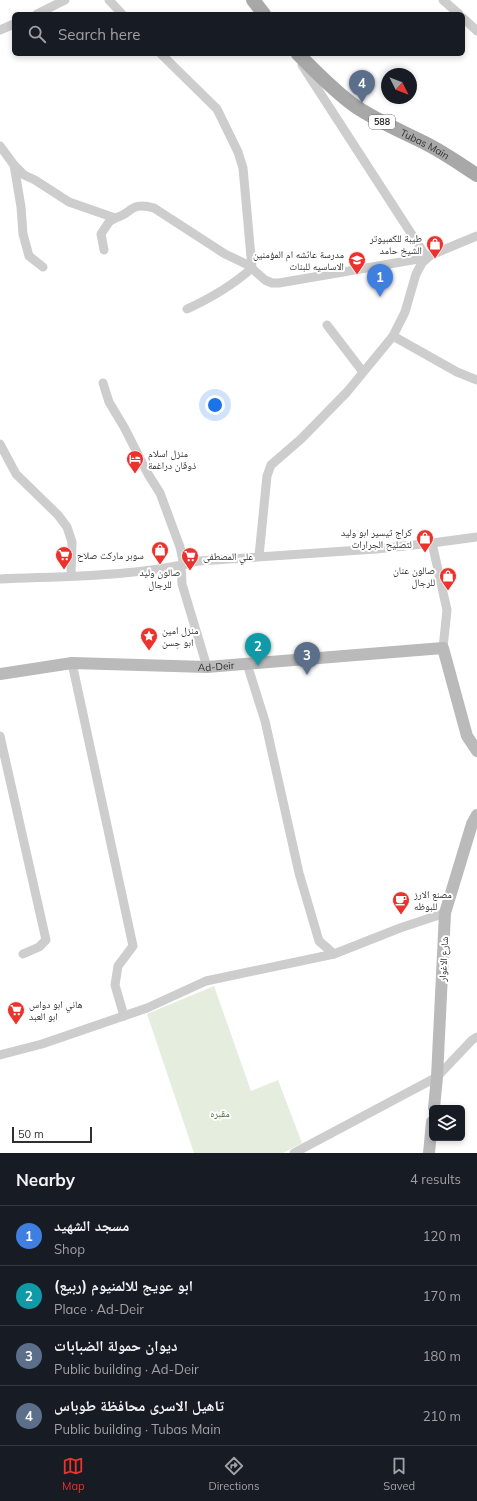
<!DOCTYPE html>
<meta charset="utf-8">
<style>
body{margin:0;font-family:Mulish,"Noto Naskh Arabic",sans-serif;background:#20242c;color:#f1f3f6}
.controls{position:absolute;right:12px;bottom:12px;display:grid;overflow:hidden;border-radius:6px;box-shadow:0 2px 6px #0003}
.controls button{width:36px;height:36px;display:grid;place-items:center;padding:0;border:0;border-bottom:1px solid #363941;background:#171b24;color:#f1f3f6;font:20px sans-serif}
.compass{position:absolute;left:381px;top:68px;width:36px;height:36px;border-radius:50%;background:#171b24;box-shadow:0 2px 6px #0003;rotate:132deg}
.scale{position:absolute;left:12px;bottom:10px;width:80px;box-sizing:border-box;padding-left:4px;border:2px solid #303030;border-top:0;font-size:11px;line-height:14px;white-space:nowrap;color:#303030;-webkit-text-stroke:3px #fff;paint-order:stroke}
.you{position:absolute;left:215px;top:405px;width:14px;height:14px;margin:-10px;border:3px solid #fff;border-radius:50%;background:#1a73e8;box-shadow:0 0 0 6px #1a73e833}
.badge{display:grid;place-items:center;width:26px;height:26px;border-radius:50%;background:#eb332e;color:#fff;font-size:13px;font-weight:700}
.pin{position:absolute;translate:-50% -33px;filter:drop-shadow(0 1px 2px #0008)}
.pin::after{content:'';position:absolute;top:21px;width:14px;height:12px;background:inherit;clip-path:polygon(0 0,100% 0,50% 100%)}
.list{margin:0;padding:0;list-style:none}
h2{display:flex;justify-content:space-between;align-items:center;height:52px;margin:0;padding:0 16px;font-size:17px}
h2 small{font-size:13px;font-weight:400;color:#9ea1a6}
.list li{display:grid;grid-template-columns:26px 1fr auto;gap:12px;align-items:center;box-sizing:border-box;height:60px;padding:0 16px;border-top:1px solid #363941}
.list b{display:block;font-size:15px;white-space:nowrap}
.list p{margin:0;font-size:13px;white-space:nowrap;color:#9ea1a6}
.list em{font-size:13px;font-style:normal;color:#9ea1a6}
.icon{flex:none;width:22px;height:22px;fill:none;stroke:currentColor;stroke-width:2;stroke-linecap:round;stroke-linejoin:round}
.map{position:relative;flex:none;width:477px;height:1153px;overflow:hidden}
.search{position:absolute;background:#171b24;box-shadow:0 2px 6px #0003;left:12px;right:12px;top:12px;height:44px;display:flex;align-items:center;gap:10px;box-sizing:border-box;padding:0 14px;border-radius:6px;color:#9ea1a6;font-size:15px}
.sheet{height:292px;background:#171b24}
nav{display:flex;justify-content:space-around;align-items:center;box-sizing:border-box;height:56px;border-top:1px solid #363941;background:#171b24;font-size:11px;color:#9ea1a6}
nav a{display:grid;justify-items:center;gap:2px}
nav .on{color:#eb332e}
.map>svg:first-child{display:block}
.green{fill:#e4edde}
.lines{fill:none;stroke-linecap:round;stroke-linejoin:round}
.street{stroke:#cdcdcd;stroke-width:9}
.secondary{stroke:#bababa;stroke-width:12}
.primary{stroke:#a8a8a8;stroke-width:14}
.labels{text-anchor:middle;stroke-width:4;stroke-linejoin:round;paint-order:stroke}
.shield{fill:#fff;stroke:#6e6e6e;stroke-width:1}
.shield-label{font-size:9px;font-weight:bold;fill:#303030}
.street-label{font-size:10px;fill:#303030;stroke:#fff}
.poi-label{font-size:10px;fill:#303030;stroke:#fff;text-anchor:start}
.park-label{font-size:10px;fill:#4e6e3b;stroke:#fff}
</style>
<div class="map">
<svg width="477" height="1153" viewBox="0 0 477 1153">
<rect width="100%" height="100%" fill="#fff"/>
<polygon class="green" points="214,986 251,1091 278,1080 302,1143 283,1153 194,1153 147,1014"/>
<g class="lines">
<g class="street">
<polyline points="109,0 122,14"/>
<polyline points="443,0 459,14"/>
<polyline points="37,14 65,0"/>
<polyline points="463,18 477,31"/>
<polyline points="0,30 14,24"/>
<path d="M 161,54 L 217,109 L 238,152 L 243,168 L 252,268 C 233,285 211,298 187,309"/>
<polyline points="302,65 427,258"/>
<path d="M 0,146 L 14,165 L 24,175 L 35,180 L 69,202 L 115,218 C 132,214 130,201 154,208 L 225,254 L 248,265 L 265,280 L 272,283 L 279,283 L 424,258 L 426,259"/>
<polyline points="14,165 21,207 23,234 29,256 43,267"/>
<polyline points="104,250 101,234 109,222 115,218"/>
<polyline points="327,325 363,372"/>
<polyline points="393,336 457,372 477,380"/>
<polyline points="103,383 109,402 124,427 148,474 160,493 180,547 184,565"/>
<polyline points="0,444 16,474 58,515 67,527 72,542 71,576"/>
<polyline points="432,543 447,610 443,648"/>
<polyline points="259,556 267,476 271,465 301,439 347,392 393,336 405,312 416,274 422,263 431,255 477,236"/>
<polyline points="181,566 182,584 207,667"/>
<path d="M 0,579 C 66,576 134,577 199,561 L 376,549 L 432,543 L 477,537"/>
<polyline points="72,663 133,946 118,966 115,985 124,1016"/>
<polyline points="247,664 265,721 299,873 319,941 334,954 400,928 445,913"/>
<polyline points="0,736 46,940 39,947 23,954"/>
<polyline points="0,1055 42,1044 147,1008 206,981 334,954"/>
<polyline points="294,1153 437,1077 472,1040 477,1037"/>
</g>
<g class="secondary">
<path id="s1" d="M 0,674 L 72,663 L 207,667 L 443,648 L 467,736 L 477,751"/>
<polyline points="434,1108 437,1077 445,913 472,824 477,815"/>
<polyline points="429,1153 432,1122"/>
</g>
<g class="primary">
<polyline points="253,0 264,14"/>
<path id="s2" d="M 298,54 C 316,72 334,91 355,106 C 377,121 401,131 425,143 C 443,152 460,164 477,175"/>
</g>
</g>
<defs>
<g id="shop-pin" transform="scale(0.9)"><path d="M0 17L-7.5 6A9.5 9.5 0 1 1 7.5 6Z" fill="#eb332e" stroke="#fff"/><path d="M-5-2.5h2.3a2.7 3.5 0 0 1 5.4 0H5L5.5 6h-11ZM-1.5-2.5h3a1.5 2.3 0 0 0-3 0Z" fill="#fff"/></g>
<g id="school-pin" transform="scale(0.9)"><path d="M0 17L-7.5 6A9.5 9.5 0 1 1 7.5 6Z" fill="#eb332e" stroke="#fff"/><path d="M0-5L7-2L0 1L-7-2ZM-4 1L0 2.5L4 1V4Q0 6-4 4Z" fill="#fff"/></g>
<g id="hotel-pin" transform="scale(0.9)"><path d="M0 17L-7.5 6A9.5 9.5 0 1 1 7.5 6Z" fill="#eb332e" stroke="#fff"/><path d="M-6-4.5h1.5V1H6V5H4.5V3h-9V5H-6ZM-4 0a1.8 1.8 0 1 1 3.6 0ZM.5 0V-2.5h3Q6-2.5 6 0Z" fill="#fff"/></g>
<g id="supermarket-pin" transform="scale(0.9)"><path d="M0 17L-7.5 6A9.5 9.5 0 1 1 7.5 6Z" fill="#eb332e" stroke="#fff"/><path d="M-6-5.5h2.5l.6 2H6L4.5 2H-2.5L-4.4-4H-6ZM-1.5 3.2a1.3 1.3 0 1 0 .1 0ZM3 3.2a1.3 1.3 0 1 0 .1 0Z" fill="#fff"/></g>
<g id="sight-pin" transform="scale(0.9)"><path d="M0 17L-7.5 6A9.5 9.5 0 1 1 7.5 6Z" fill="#eb332e" stroke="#fff"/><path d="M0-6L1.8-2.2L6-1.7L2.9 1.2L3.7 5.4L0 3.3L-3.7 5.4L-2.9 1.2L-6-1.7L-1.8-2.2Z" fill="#fff"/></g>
<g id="cafe-pin" transform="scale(0.9)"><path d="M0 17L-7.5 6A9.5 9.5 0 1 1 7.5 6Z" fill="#eb332e" stroke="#fff"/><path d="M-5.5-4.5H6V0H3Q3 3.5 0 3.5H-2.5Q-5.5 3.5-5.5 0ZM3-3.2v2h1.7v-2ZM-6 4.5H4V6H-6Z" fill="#fff"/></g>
</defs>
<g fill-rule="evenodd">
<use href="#shop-pin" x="435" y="244"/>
<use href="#school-pin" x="357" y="260"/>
<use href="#hotel-pin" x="135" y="459"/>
<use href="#shop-pin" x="425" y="538"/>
<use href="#shop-pin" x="160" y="550"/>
<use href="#supermarket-pin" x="64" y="555"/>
<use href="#supermarket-pin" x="190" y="556"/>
<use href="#shop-pin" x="448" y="576"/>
<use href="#sight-pin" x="149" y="636"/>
<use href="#cafe-pin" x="401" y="900"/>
<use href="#supermarket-pin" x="16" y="1010"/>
</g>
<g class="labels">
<rect class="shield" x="369" y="115" width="26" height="14" rx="3"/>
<g class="shield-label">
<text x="382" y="125">588</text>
</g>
<g class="street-label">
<text dy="4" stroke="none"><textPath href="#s2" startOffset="157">Tubas Main</textPath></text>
<text dy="4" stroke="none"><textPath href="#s1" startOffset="217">Ad-Deir</textPath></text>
<text transform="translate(443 959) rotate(-87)" y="4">شارع الاغوار</text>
</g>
<g class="poi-label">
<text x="422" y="242" text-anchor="end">طيبة للكمبيوتر<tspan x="422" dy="12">الشيخ حامد</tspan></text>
<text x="344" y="258" text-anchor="end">مدرسة عائشه ام المؤمنين<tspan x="344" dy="12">الاساسيه للبنات</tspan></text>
<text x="148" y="457">منزل اسلام<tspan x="148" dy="12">ذوقان دراغمة</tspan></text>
<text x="412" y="536" text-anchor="end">كراج تيسير ابو وليد<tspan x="412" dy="12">لتصليح الجرارات</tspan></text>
<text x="77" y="559">سوبر ماركت صلاح</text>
<text x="203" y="560">علي المصطفى</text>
<text x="435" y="574" text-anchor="end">صالون عنان<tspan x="435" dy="12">للرجال</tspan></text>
<text x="160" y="576" text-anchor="middle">صالون وليد<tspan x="160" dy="12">للرجال</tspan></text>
<text x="162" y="634">منزل امين<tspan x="162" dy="12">ابو حِسن</tspan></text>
<text x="414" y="898">مصنع الارز<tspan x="414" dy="12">للبوظه</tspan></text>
<text x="29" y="1008">هاني ابو دواس<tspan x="29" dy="12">ابو العبد</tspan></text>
</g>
<g class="park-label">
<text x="220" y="1117">مقبره</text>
</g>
</g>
</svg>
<div class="controls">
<button><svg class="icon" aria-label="layers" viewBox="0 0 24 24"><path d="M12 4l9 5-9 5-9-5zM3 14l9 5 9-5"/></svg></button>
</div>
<svg class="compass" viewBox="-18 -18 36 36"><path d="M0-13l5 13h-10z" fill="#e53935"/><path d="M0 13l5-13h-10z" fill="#9ea1a6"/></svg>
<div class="scale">50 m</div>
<div class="you"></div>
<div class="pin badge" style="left:380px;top:297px;background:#3f7fe0">1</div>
<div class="pin badge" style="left:258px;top:666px;background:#0f9aa8">2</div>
<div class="pin badge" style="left:307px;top:675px;background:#5c6f8a">3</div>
<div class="pin badge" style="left:362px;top:103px;background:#5c6f8a">4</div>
<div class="search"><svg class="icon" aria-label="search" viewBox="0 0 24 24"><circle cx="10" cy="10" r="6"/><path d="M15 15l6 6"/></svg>Search here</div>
</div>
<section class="sheet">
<h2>Nearby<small>4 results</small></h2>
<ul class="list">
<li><span class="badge" style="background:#3f7fe0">1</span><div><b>مسجد الشهيد</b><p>Shop</p></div><em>120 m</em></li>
<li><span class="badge" style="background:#0f9aa8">2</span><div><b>ابو عويج للالمنيوم (ربيع)</b><p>Place · Ad-Deir</p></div><em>170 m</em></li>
<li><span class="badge" style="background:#5c6f8a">3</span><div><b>ديوان حمولة الضبابات</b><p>Public building · Ad-Deir</p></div><em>180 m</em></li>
<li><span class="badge" style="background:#5c6f8a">4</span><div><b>تاهيل الاسرى محافظة طوباس</b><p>Public building · Tubas Main</p></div><em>210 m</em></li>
</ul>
</section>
<nav>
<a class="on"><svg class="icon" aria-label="map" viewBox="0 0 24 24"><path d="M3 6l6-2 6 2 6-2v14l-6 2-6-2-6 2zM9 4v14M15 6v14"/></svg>Map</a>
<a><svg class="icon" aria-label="directions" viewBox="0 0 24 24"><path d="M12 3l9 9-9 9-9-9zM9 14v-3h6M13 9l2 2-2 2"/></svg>Directions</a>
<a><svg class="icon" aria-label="saved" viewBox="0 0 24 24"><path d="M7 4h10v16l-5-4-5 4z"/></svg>Saved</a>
</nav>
